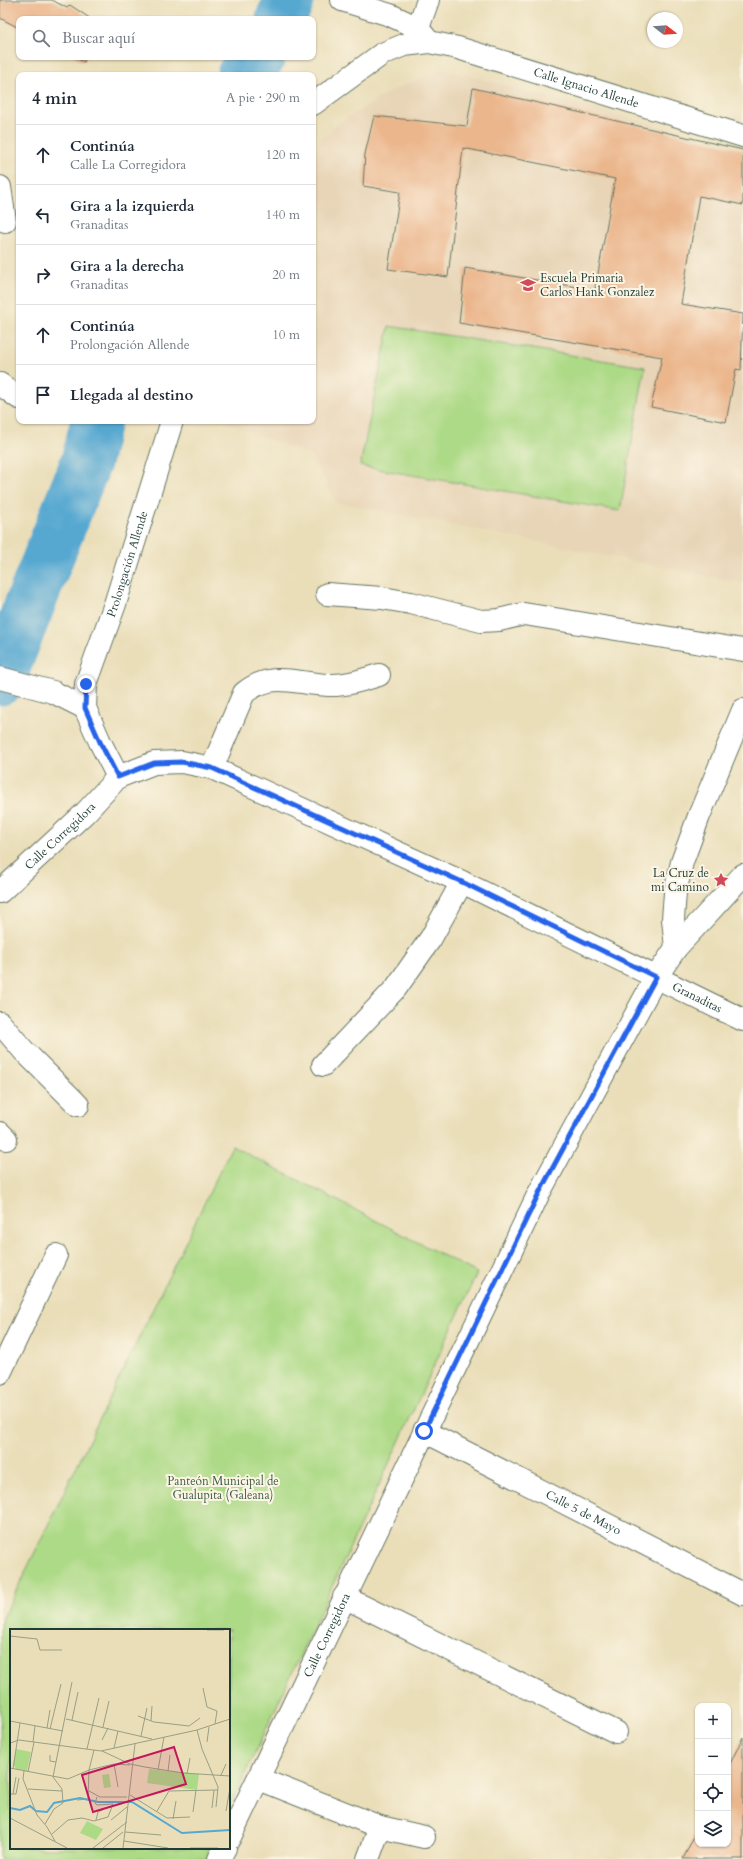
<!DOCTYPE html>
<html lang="es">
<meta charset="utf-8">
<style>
body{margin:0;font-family:Cardo,serif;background:#f6f6f7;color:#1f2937}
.controls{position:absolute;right:12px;bottom:12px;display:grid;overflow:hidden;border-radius:8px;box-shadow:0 1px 3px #0004}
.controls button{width:36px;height:36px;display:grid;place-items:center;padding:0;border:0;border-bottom:1px solid #e0e1e3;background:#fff;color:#1f2937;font:20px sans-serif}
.compass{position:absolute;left:647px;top:12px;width:36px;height:36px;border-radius:50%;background:#fff;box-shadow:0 1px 3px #0004;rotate:107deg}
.stop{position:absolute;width:12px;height:12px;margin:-9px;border:3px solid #2563eb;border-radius:50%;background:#fff}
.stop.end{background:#2563eb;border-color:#fff;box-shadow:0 1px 4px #0008}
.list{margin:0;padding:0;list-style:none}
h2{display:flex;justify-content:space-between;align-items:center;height:52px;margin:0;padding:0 16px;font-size:17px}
h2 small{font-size:13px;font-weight:400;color:#747a83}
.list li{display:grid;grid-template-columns:26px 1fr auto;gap:12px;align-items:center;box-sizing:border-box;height:60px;padding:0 16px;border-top:1px solid #e0e1e3}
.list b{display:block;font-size:15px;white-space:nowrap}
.list p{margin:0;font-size:13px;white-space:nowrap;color:#747a83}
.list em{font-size:13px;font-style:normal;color:#747a83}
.icon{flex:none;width:22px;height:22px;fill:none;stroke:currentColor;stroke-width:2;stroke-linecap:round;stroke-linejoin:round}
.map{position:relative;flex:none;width:743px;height:1859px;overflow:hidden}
.search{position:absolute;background:#fff;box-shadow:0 1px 3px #0004;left:16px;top:16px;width:300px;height:44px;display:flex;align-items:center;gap:10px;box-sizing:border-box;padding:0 14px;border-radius:8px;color:#747a83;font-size:15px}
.panel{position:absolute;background:#fff;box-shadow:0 1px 3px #0004;left:16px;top:72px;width:300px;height:352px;border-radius:8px}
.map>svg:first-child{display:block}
.built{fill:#e8d5b7}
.green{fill:#adda87;stroke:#668c5e}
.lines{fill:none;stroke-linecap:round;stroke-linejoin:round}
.river{stroke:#56a8d1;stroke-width:51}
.building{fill:#ebb68c}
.minor-casing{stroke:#667563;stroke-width:24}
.minor{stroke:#fff;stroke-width:22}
.route{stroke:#2563eb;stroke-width:5}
.labels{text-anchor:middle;stroke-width:4;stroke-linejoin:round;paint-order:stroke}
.street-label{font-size:12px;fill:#1f3d34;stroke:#fcf5e5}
.poi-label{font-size:12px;fill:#1f3d34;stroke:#fcf5e5;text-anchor:start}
.park-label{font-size:12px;fill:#3b5c45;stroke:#fcf5e5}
.inset-river{fill:none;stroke:#56a8d1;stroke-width:2}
.inset-road{fill:none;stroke:#999e84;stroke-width:1}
.view{fill:#c2185b;fill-opacity:0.15;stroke:#c2185b;stroke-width:2}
.inset-edge{fill:none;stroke:#1f3d34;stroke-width:2}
</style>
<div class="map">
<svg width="743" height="1859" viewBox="0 0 743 1859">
<rect width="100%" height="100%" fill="#fcf5e5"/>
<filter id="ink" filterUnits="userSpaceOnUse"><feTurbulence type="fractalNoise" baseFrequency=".025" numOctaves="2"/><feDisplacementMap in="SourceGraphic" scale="8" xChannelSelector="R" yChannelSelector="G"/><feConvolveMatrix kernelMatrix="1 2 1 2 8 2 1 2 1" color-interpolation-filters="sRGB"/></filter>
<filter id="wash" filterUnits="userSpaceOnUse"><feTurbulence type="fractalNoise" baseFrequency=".012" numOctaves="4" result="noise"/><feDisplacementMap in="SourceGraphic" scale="16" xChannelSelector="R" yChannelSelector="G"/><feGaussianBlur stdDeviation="0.9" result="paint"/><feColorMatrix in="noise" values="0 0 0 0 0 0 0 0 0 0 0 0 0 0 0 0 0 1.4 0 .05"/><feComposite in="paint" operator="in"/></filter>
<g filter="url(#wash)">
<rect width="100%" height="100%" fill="#eadeb9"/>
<polygon class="built" points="443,69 743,149 743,583 337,502 310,455 223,421 313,421 313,147 338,124 391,91"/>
<g class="green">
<polygon points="389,326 645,367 620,511 360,466"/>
<polygon points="232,1146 477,1273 229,1809 229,1630 11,1630 11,1848 211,1848 206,1859 0,1859 0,1624"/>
</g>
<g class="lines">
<g class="river">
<polyline points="281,19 289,0"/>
<polyline points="242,75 260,57"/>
<polyline points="0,680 86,462 96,421"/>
</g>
</g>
<g id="blocks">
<g class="building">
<polygon points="0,0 52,0 67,8 70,5 91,19 19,19 19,28 0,18"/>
<polygon points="73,57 86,57 84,62"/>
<polygon points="473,88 743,150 743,205 699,196 681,304 743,314 741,370 736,369 726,422 651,407 662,357 459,323 465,268 595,290 615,179 463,148 448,277 388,269 400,192 363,186 365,154 374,116 467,126"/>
<polygon points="743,1737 743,1859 683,1859 698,1828 698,1844 728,1844 728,1768"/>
</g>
</g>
</g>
<g filter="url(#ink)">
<use href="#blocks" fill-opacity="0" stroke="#667563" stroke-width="1"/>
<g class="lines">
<g class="minor-casing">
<g id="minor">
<polyline points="342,0 390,15 418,28 429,42"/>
<polyline points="418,28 428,0"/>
<path id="s1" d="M 313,104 L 382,54 L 404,45 L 429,42 L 458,48 L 743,136"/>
<polyline points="0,187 5,221"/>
<polyline points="0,384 19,398"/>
<polyline points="327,594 382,598 411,603 481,621 499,620 524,614 555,619 743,650"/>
<path id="s2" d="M 0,678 L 53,692 L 85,708 L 100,742 L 118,777 L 154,763 L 182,762 L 212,768 L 462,882 L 743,1020"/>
<path id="s3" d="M 85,708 L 86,684 L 115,604 L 172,421"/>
<path d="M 212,768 L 244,693 C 273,670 295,684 328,685 C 345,686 363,680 379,675"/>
<path id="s4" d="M 0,892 L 85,813 L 118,777"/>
<polyline points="676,948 673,919 675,893 682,862 699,816 743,710"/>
<polyline points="0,1023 24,1051 78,1105"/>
<polyline points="323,1065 396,988 431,938 462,882"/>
<polyline points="0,1133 6,1139"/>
<polyline points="0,1373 56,1255"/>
<path id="s5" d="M 424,1431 L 743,1594"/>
<polyline points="344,1597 616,1732"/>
<polyline points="259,1779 380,1827 424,1837"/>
<path id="s6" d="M 229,1839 L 538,1195 L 656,977 L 676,948 L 743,875"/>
<polyline points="219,1859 225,1848"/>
<polyline points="368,1859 380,1827"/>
</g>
</g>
<use href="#minor" class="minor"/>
</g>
</g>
<g class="lines" filter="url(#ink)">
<polyline class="route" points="86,684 85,708 100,742 118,777 154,763 182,762 212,768 462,882 656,977 538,1195 424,1431"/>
</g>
<defs>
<g id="school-bare" transform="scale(1.2)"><path d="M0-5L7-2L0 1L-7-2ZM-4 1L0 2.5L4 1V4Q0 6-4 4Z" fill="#d1495b" stroke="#fcf5e5" stroke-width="2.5" paint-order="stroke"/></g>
<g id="sight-bare" transform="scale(1.2)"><path d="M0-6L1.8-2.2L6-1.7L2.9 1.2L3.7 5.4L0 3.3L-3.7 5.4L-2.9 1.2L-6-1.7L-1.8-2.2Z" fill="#d1495b" stroke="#fcf5e5" stroke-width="2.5" paint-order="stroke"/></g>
</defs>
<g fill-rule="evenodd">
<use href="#school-bare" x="528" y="285"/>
<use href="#sight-bare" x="721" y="880"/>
</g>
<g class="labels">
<g class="street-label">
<text dy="4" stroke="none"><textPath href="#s1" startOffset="298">Calle Ignacio Allende</textPath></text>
<text dy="4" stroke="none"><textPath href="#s3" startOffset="151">Prolongación Allende</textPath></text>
<text dy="4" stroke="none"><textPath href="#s4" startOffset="82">Calle Corregidora</textPath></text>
<text dy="4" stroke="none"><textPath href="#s2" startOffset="801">Granaditas</textPath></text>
<text dy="4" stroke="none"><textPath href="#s5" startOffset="179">Calle 5 de Mayo</textPath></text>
<text dy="4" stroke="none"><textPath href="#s6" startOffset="226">Calle Corregidora</textPath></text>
</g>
<g class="poi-label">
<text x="540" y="282">Escuela Primaria<tspan x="540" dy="14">Carlos Hank Gonzalez</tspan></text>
<text x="709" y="877" text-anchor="end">La Cruz de<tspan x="709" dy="14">mi Camino</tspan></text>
</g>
<g class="park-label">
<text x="223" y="1485">Panteón Municipal de<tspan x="223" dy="14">Gualupita (Galeana)</tspan></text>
</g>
</g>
<g transform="translate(10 1629)">
<rect width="220" height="220" fill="#eadeb9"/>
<path d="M 6,120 L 21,123 L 17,142 L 6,140 L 3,135 ZM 139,140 L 189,145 L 187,161 L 137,154 ZM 99,145 L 101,158 L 94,159 L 92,146 ZM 77,192 L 93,200 L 86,211 L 70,204 Z" fill="#adda87"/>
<path class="inset-river" d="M 0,179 L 10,181 L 20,177 L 26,182 L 37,183 L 44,174 L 70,169 L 88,173 L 122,173 L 172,204 L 220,201"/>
<path class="inset-road" d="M 197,1 L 214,1M 0,7 L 27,10 L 30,21 L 52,21M 193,59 L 197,78 L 207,82 L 205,95M 128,87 L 144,93 L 179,97M 56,90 L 142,110M 62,91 L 68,63M 0,92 L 53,102M 141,92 L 142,77M 179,97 L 190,89M 93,98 L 99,72M 37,99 L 40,81M 40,100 L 51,55M 187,101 L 192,120 L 208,158 L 206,178M 131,107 L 137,79M 92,111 L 98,99M 23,113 L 25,97M 197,113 L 199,98M 0,114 L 9,111 L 91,122 L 187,101 L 220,90M 104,119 L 108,102M 77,120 L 89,69M 92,122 L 120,135 L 135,138 L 173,144 L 220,147M 40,126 L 40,132 L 46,133M 104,135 L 108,158M 0,139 L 58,150 L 79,141 L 104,135 L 120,136M 3,140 L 10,94M 148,141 L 154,108M 14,142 L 13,150 L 27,186 L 37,198 L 45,212M 158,142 L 160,126M 18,143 L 24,113M 177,145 L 180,129M 211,146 L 216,135M 18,160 L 52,162M 79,162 L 90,168 L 117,168M 0,165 L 6,165 L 9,149M 3,165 L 6,148M 120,166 L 157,189 L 180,188M 67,171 L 78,170 L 79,141 L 84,121M 202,179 L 204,161M 147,182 L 159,162 L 208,161M 216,182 L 220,159M 183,183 L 186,161M 0,189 L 57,219M 163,190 L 166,172M 86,191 L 88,183 L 94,180M 101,191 L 117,178M 35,195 L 44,180 L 53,174 L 52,160 L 43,148 L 62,53M 115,203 L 151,206M 42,205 L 58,191 L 72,189 L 84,192 L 98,188 L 103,175 L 87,176 L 85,174 L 87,168M 114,212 L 158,219M 83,219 L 117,193M 93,219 L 113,203M 113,219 L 125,115M 180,219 L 208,219"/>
<path class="view" d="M 164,118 L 176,155 L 83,183 L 72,146 Z"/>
<rect width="220" height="220" class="inset-edge"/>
</g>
</svg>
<div class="controls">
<button>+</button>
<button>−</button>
<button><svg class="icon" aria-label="locate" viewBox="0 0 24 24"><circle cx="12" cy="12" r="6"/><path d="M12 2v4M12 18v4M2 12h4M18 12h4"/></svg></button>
<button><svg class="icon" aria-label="layers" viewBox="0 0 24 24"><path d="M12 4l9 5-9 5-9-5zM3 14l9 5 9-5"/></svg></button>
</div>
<svg class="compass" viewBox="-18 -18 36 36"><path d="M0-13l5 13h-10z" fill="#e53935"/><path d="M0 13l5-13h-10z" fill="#747a83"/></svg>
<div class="stop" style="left:424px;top:1431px"></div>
<div class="stop end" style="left:86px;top:684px"></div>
<div class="search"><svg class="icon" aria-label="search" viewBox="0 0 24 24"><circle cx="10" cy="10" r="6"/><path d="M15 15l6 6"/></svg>Buscar aquí</div>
<section class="panel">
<h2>4 min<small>A pie · 290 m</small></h2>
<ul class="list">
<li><svg class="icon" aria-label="ahead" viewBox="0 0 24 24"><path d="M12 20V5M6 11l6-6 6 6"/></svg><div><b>Continúa</b><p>Calle La Corregidora</p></div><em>120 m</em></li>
<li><svg class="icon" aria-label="left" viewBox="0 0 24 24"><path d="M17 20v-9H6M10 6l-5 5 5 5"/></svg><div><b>Gira a la izquierda</b><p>Granaditas</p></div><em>140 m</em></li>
<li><svg class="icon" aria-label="right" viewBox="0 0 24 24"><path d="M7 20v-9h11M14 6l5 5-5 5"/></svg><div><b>Gira a la derecha</b><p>Granaditas</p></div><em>20 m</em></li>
<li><svg class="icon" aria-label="ahead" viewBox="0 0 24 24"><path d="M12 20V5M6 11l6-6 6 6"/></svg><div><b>Continúa</b><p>Prolongación Allende</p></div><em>10 m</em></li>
<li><svg class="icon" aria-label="arrive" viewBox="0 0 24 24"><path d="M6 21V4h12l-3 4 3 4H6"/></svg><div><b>Llegada al destino</b></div></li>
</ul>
</section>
</div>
